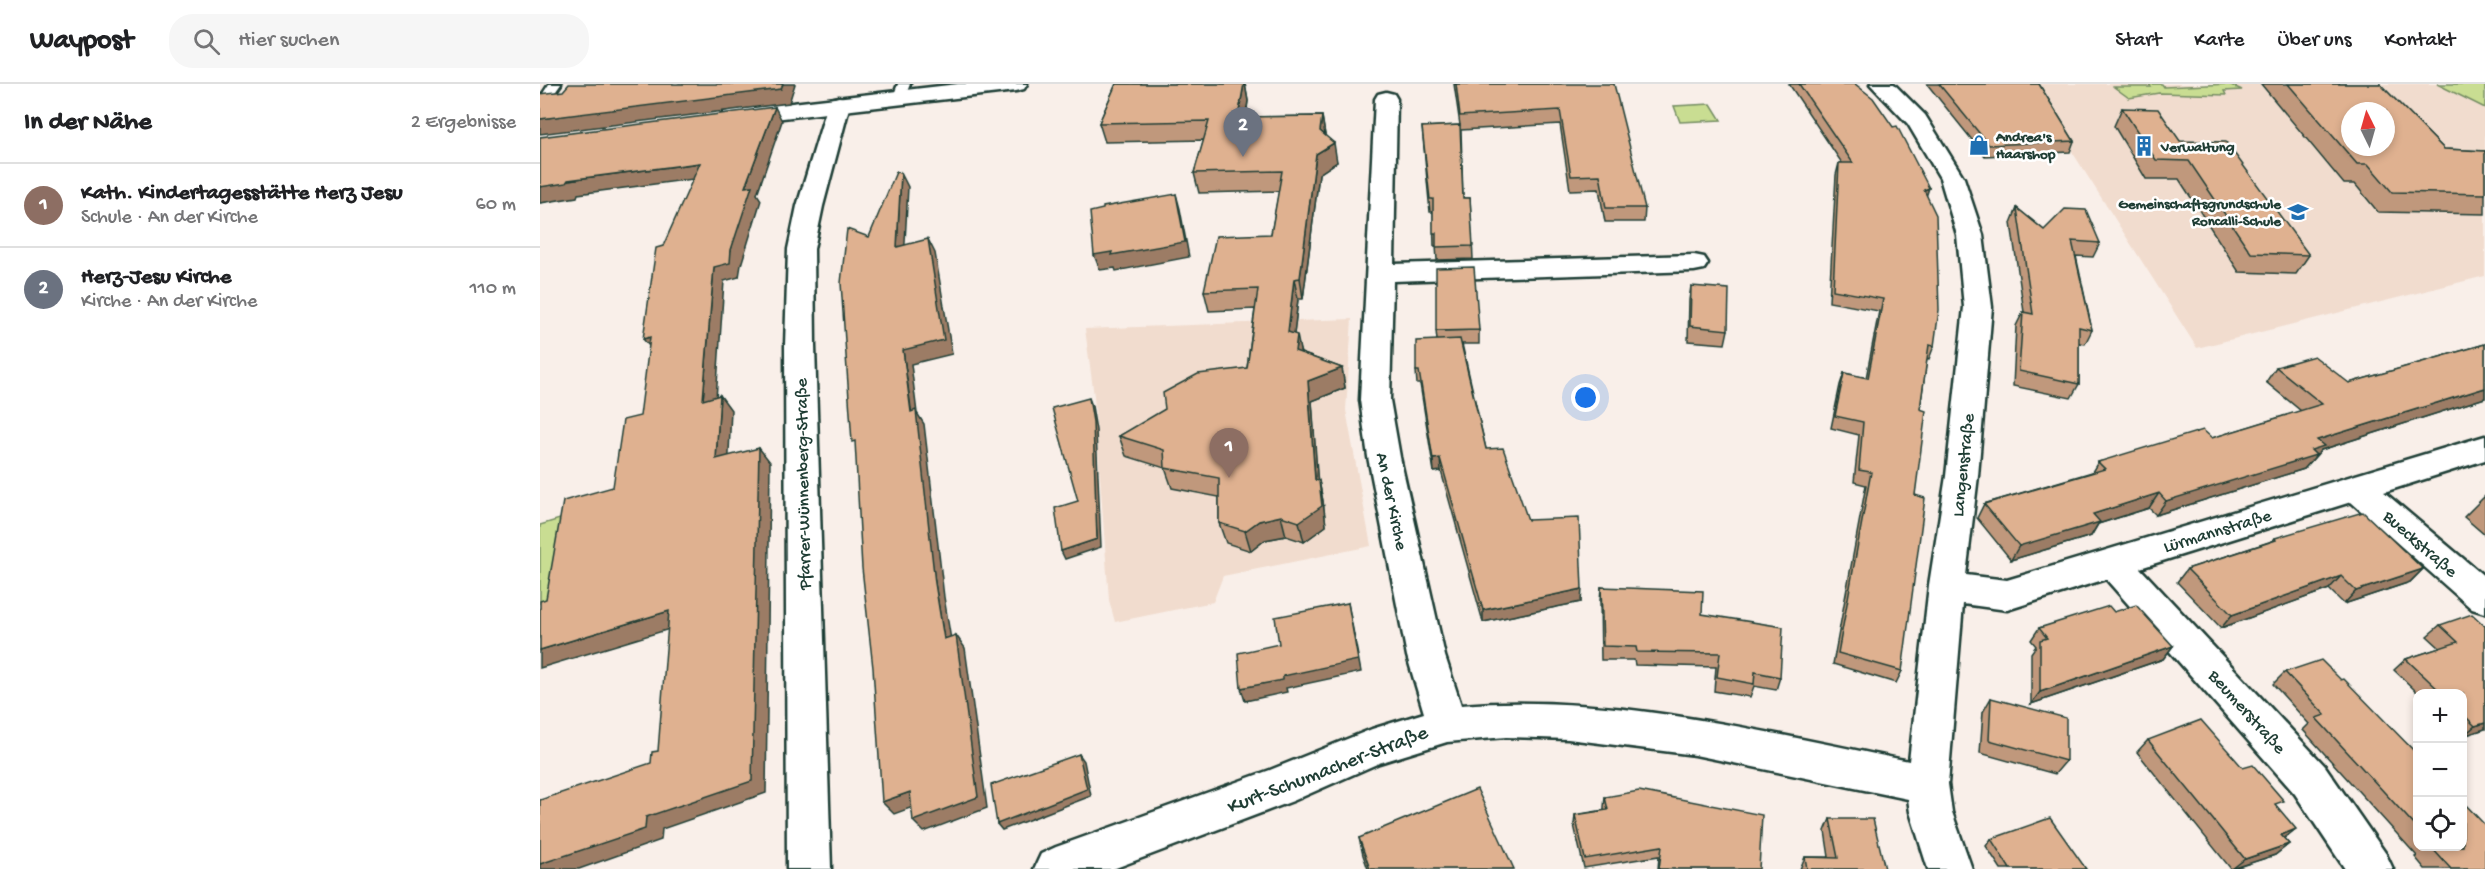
<!DOCTYPE html>
<html lang="de">
<meta charset="utf-8">
<style>
body{margin:0;font-family:"Gochi Hand",sans-serif;background:#f6f6f6;color:#202124}
.controls{position:absolute;right:18px;bottom:18px;display:grid;overflow:hidden;border-radius:12px;box-shadow:0 3px 9px #0003}
.controls button{width:54px;height:54px;display:grid;place-items:center;padding:0;border:0;border-bottom:2px solid #e0e0e0;background:#fff;color:#202124;font:30px sans-serif}
.compass{position:absolute;left:1801px;top:18px;width:54px;height:54px;border-radius:50%;background:#fff;box-shadow:0 3px 9px #0003;rotate:355deg}
.you{position:absolute;left:1046px;top:314px;width:21px;height:21px;margin:-15px;border:4px solid #fff;border-radius:50%;background:#1a73e8;box-shadow:0 0 0 9px #1a73e833}
.badge{display:grid;place-items:center;width:39px;height:39px;border-radius:50%;background:#1f6fb2;color:#fff;font-size:20px;font-weight:700}
.pin{position:absolute;translate:-50% -50px;filter:drop-shadow(0 2px 3px #0008)}
.pin::after{content:'';position:absolute;top:32px;width:21px;height:18px;background:inherit;clip-path:polygon(0 0,100% 0,50% 100%)}
.list{margin:0;padding:0;list-style:none}
h2{display:flex;justify-content:space-between;align-items:center;height:78px;margin:0;padding:0 24px;font-size:26px}
h2 small{font-size:20px;font-weight:400;color:#757577}
.list li{display:grid;grid-template-columns:39px 1fr auto;gap:18px;align-items:center;box-sizing:border-box;height:84px;padding:0 24px;border-top:2px solid #e0e0e0}
.list b{display:block;font-size:22px;white-space:nowrap}
.list p{margin:0;font-size:20px;white-space:nowrap;color:#757577}
.list em{font-size:20px;font-style:normal;color:#757577}
.icon{flex:none;width:33px;height:33px;fill:none;stroke:currentColor;stroke-width:2;stroke-linecap:round;stroke-linejoin:round}
.map{position:relative;flex:none;width:1945px;height:785px;overflow:hidden}
header{display:flex;align-items:center;gap:36px;box-sizing:border-box;height:84px;padding:0 30px;background:#fff;border-bottom:2px solid #e0e0e0}
header strong{font-size:28px}
nav{display:flex;gap:33px;margin-inline-start:auto;font-size:21px}
.search{width:420px;height:54px;background:#f6f6f6;display:flex;align-items:center;gap:15px;box-sizing:border-box;padding:0 21px;border-radius:24px;color:#757577;font-size:22px}
main{display:flex}
aside{flex:1;background:#fff}
.map>svg:first-child{display:block}
.built{fill:#f1dcce;fill-rule:evenodd}
.green{fill:#c9dd92;stroke:#748d63;stroke-width:1.5}
.lines{fill:none;stroke-linecap:round;stroke-linejoin:round}
.lane-casing{stroke:#1f3d34;stroke-width:5}
.street-casing{stroke:#1f3d34;stroke-width:5}
.secondary-casing{stroke:#1f3d34;stroke-width:5}
.lane{fill:#fff;fill-rule:evenodd}
.street{fill:#fff;fill-rule:evenodd}
.secondary{fill:#fff;fill-rule:evenodd}
.wall{fill:#c0987c;stroke:#1f3d34;stroke-width:1.5}
.shaded-wall{fill:#9c7c65;stroke:#1f3d34;stroke-width:1.5}
.building{fill:#dfb190;stroke:#1f3d34;stroke-width:1.5;fill-rule:evenodd}
.labels{text-anchor:middle;stroke-width:5;stroke-linejoin:round;paint-order:stroke}
.far-poi-label{font-size:15px;font-weight:bold;fill:#1f3d34;stroke:#fff;text-anchor:start}
.street-label{font-size:18px;fill:#1f3d34;stroke:#fff}
.near-street-label{font-size:21px;fill:#1f3d34;stroke:#fff}
</style>
<header>
<strong>Waypost</strong>
<div class="search"><svg class="icon" aria-label="search" viewBox="0 0 24 24"><circle cx="10" cy="10" r="6"/><path d="M15 15l6 6"/></svg>Hier suchen</div>
<nav><a>Start</a><a>Karte</a><a>Über uns</a><a>Kontakt</a></nav>
</header>
<main>
<aside>
<h2>In der Nähe<small>2 Ergebnisse</small></h2>
<ul class="list">
<li><span class="badge" style="background:#8d6e63">1</span><div><b>Kath. Kindertagesstätte Herz Jesu</b><p>Schule · An der Kirche</p></div><em>60 m</em></li>
<li><span class="badge" style="background:#6b7280">2</span><div><b>Herz-Jesu Kirche</b><p>Kirche · An der Kirche</p></div><em>110 m</em></li>
</ul>
</aside>
<div class="map">
<svg width="1945" height="785" viewBox="0 0 1945 785">
<rect width="100%" height="100%" fill="#f9efe9"/>
<filter id="ink" filterUnits="userSpaceOnUse"><feTurbulence type="fractalNoise" baseFrequency=".0167" numOctaves="2"/><feDisplacementMap in="SourceGraphic" scale="12" xChannelSelector="R" yChannelSelector="G"/><feConvolveMatrix kernelMatrix="1 2 1 2 8 2 1 2 1" color-interpolation-filters="sRGB"/></filter>
<g filter="url(#ink)">
<g class="built">
<path d="M 1489,0 L 1897,0 L 1945,24 L 1945,192 L 1657,264 ZM 1810,27 L 1846,27 L 1846,63 L 1810,63 Z"/>
<polygon points="812,235 806,326 831,462 683,492 673,518 575,538 569,516 554,312 545,245"/>
</g>
<g class="green">
<polygon points="1609,0 1622,0 1624,3 1689,0 1702,6 1684,7 1686,11 1619,9 1589,14 1574,3 1611,3"/>
<polygon points="1897,0 1945,0 1945,24"/>
<polygon points="1171,20 1181,36 1140,38 1134,22"/>
<polygon points="36,430 23,513 0,519 0,441"/>
</g>
<g class="lines">
<g class="lane-casing">
<g id="lane">
<polygon points="9,0 21,0 4,24 0,25 0,14"/>
<polygon points="358,0 370,0 365,13 359,16 353,13"/>
</g>
</g>
<g class="street-casing">
<g id="street">
<path d="M 1330,0 L 1354,0 L 1385,31 L 1424,94 L 1443,151 L 1452,223 L 1438,392 L 1426,491 L 1467,496 L 1945,352 L 1945,376 L 1844,408 L 1945,493 L 1945,529 L 1932,525 L 1811,418 L 1600,484 L 1785,682 L 1846,770 L 1853,785 L 1805,785 L 1755,710 L 1566,495 L 1467,526 L 1423,520 L 1408,700 L 1412,728 L 1432,785 L 1388,785 L 1370,728 L 1368,715 L 1155,671 L 1028,655 L 966,653 L 907,658 L 839,679 L 753,717 L 573,785 L 494,785 L 501,770 L 516,763 L 730,686 L 832,645 L 884,629 L 867,572 L 828,373 L 820,316 L 835,15 L 838,10 L 846,8 L 854,10 L 857,15 L 854,180 L 1154,171 L 1164,173 L 1168,179 L 1164,185 L 1154,187 L 853,197 L 850,316 L 860,373 L 905,572 L 921,621 C 1072,609 1222,648 1369,677 L 1389,501 L 1406,392 L 1424,223 L 1417,151 L 1400,94 L 1368,40 Z"/>
<polygon points="299,13 307,15 310,20 283,122 274,165 275,262 291,785 247,785 245,262 248,165 257,122 288,20 291,15"/>
</g>
</g>
<g class="secondary-casing">
<polygon id="secondary" points="418,0 487,0 484,5 476,7 192,40 184,38 180,33 184,28 192,26"/>
</g>
<use href="#lane" class="lane"/>
<use href="#street" class="street"/>
<use href="#secondary" class="secondary"/>
</g>
<g class="wall">
<polygon points="576,0 705,0 708,17 706,33 782,32 785,51 797,78 779,90 763,215 758,215 754,250 761,269 802,284 805,304 772,317 777,397 779,397 783,417 786,442 764,458 746,452 725,456 711,467 686,459 679,439 679,413 632,404 625,384 586,372 579,352 707,284 715,225 669,227 664,207 731,150 739,107 659,109 654,89 664,56 565,58 559,39"/>
<polygon points="914,0 1007,0 1105,124 1104,138 1065,138 1059,105 1030,106 1020,40 921,46 923,114 930,114 933,175 897,176 896,162 894,162 893,128 890,128 882,43 920,41"/>
<polygon points="1249,0 1315,0 1386,111 1394,262 1389,275 1387,274 1380,325 1375,411 1362,587 1356,599 1293,580 1326,401 1314,398 1319,351 1291,344 1300,301 1304,289 1326,294 1339,227 1289,218 1296,91 1299,79 1302,79"/>
<polygon points="1387,0 1499,0 1534,57 1530,68 1445,72"/>
<polygon points="1721,0 1840,0 1904,65 1945,67 1945,130 1838,128 1815,100 1804,100"/>
<polygon points="1582,24 1640,57 1769,171 1756,190 1699,188 1639,95 1606,95 1574,42"/>
<polygon points="1477,124 1504,146 1560,159 1553,173 1536,172 1552,246 1545,260 1539,259 1539,300 1531,314 1473,302 1476,242 1483,228 1484,228 1471,139"/>
<polygon points="1151,202 1188,246 1185,260 1148,257 1149,216"/>
<polygon points="939,246 939,260 922,260 946,365 988,436 1041,518 943,538 901,387 894,388 880,300 877,300 876,287 897,256 896,247"/>
<polygon points="1945,260 1945,314 1781,366 1764,385 1616,431 1609,424 1558,440 1551,452 1471,476 1437,434 1444,420 1552,388 1558,378 1672,354 1761,327 1726,298 1736,283 1809,299"/>
<polygon points="1945,412 1945,451 1924,433"/>
<polygon points="1735,454 1883,485 1870,498 1804,520 1789,505 1681,544 1637,498 1647,485 1732,457"/>
<polygon points="1061,503 1162,530 1240,593 1236,606 1214,602 1210,613 1174,607 1176,583 1095,581 1094,576 1061,576 1060,517"/>
<polygon points="1574,528 1633,562 1623,575 1491,620 1491,569 1496,562 1491,556 1499,544"/>
<polygon points="1900,541 1945,542 1945,645 1923,652 1923,609 1878,609 1854,586 1866,575 1900,564 1887,552"/>
<polygon points="1745,588 1801,596 1878,671 1878,762 1923,762 1945,785 1885,785 1875,773 1877,772 1763,646 1769,640 1733,600"/>
<polygon points="1451,614 1526,677 1515,690 1440,669 1443,628"/>
<polygon points="1608,656 1737,723 1744,755 1749,760 1735,771 1691,785 1597,668"/>
<polygon points="1065,713 1219,785 1118,785 1119,772 1044,784 1034,741 1035,731 1064,726 1064,723"/>
<polygon points="1290,735 1345,785 1260,785 1265,773 1289,773 1285,747"/>
<polygon points="819,754 974,785 828,785 823,771"/>
<polygon points="1451,755 1546,785 1461,785 1446,762"/>
</g>
<g class="shaded-wall">
<polygon points="243,0 255,0 249,19 0,50 0,35"/>
<polygon points="704,0 705,0 708,17 702,53 698,33"/>
<polygon points="235,23 242,37 217,110 221,116 201,181 199,193 184,197 175,330 163,316 174,183 191,166 205,103"/>
<polygon points="782,32 785,51 780,47"/>
<polygon points="794,59 797,78 779,90 763,215 760,194 776,70"/>
<polygon points="160,79 169,93 38,110 37,113 0,119 0,103 28,96"/>
<polygon points="361,89 368,103 364,177 357,163"/>
<polygon points="1389,104 1385,116 1384,106"/>
<polygon points="636,110 640,125 649,173 576,187 575,184 560,186 554,171"/>
<polygon points="388,155 395,169 412,270 371,280 377,329 384,340 404,513 413,568 404,555 395,499 363,266"/>
<polygon points="754,195 758,215 752,268 748,248"/>
<polygon points="757,251 761,271 755,267"/>
<polygon points="110,253 115,269 103,255"/>
<polygon points="802,284 805,304 772,317 779,416 775,396 768,297"/>
<polygon points="1945,304 1945,314 1781,366 1764,385 1616,431 1626,417 1777,356"/>
<polygon points="180,311 191,326 188,390 176,375"/>
<polygon points="549,314 552,322 556,346 561,463 525,475 521,467 557,455"/>
<polygon points="219,364 230,378 226,709 122,745 121,756 39,785 0,785 0,780 106,733"/>
<polygon points="900,374 901,387 894,388 893,375"/>
<polygon points="779,397 783,417 786,442 764,458 759,438"/>
<polygon points="1619,409 1609,424 1558,440 1551,452 1471,476 1479,462 1553,430"/>
<polygon points="741,432 746,452 725,456 711,467 705,447 719,437"/>
<polygon points="1883,485 1870,498 1804,520 1816,507"/>
<polygon points="1801,492 1789,505 1681,544 1692,531"/>
<polygon points="1042,505 1041,518 943,538 943,526"/>
<polygon points="808,519 821,588 746,604 747,608 705,617 701,604 743,592"/>
<polygon points="129,527 143,541 0,584 0,566"/>
<polygon points="416,551 425,564 447,724 384,748 373,737"/>
<polygon points="1633,562 1623,575 1491,620 1500,608"/>
<polygon points="1945,639 1945,645 1923,652 1935,642"/>
<polygon points="539,670 544,677 551,712 462,746 457,740"/>
<polygon points="370,708 381,720 354,730 342,718"/>
<polygon points="1756,745 1742,756 1741,751"/>
<polygon points="1749,760 1735,771 1692,785 1705,775"/>
</g>
<g class="building">
<polygon points="29,0 243,0 241,5 0,35 0,10 23,7"/>
<polygon points="576,0 704,0 698,33 782,32 780,47 794,59 776,70 760,194 754,195 748,248 757,251 755,267 802,284 768,297 775,396 779,397 782,422 759,438 741,432 719,437 705,447 679,439 679,394 625,384 624,366 579,352 625,325 623,309 658,290 707,284 718,205 664,207 676,152 731,150 742,87 654,89 669,37 559,39"/>
<polygon points="916,0 1074,0 1105,124 1066,124 1060,91 1031,92 1020,26 920,32"/>
<polygon points="1259,0 1315,0 1333,14 1353,43 1357,42 1389,104 1384,106 1396,131 1399,226 1394,262 1389,261 1380,325 1386,327 1375,411 1385,414 1362,587 1298,569 1331,388 1319,386 1323,338 1295,332 1304,289 1328,294 1343,215 1293,206 1299,79 1313,79"/>
<polygon points="1399,0 1499,0 1534,57 1449,61"/>
<path d="M 1748,0 L 1840,0 L 1904,65 L 1945,67 L 1945,110 L 1852,108 L 1828,80 L 1817,80 ZM 1810,27 L 1846,27 L 1846,63 L 1810,63 Z"/>
<polygon points="235,23 205,103 212,102 191,166 190,179 174,183 163,316 180,311 176,375 219,364 212,697 106,733 105,745 0,780 0,716 111,679 112,668 118,667 129,527 0,566 0,517 6,515 23,417 73,403 83,336 100,332 110,253 103,255 116,164 123,162 160,79 28,96 26,99 0,103 0,53"/>
<polygon points="1582,24 1618,25 1640,57 1686,58 1769,171 1711,169 1649,77 1616,76"/>
<polygon points="920,41 923,114 930,114 933,162 896,163 896,149 893,149 893,115 890,115 882,43"/>
<polygon points="356,88 361,89 357,163 388,155 404,256 363,266 371,328 376,326 395,499 404,555 416,551 438,713 373,737 370,708 342,718 333,584 322,484 315,357 312,358 301,199 307,145 329,153"/>
<polygon points="636,110 645,158 571,171 572,168 554,171 550,128 563,125 563,123"/>
<polygon points="1477,124 1504,146 1525,125 1546,126 1560,159 1532,157 1552,246 1539,243 1539,300 1479,287 1483,228 1493,230"/>
<polygon points="934,183 939,246 896,247 896,184"/>
<polygon points="1151,202 1189,205 1188,246 1150,242"/>
<polygon points="920,255 946,365 963,364 988,436 1039,434 1042,505 943,526 900,374 893,375 879,287 876,287 876,257"/>
<polygon points="1945,260 1945,304 1777,356 1784,362 1771,366 1776,371 1626,417 1619,409 1553,430 1560,438 1479,462 1444,420 1565,385 1558,378 1663,346 1672,354 1782,320 1736,283 1774,272 1809,299"/>
<polygon points="549,314 553,338 557,455 521,467 515,424 538,417 512,324"/>
<polygon points="1823,428 1883,485 1816,507 1801,492 1692,531 1647,485 1736,456 1735,454"/>
<polygon points="1061,503 1163,507 1162,530 1243,543 1240,593 1215,588 1214,600 1177,593 1180,569 1097,568 1096,563 1063,562"/>
<polygon points="808,519 818,576 743,592 743,596 701,604 698,569 739,560 735,533"/>
<polygon points="1596,521 1633,562 1500,608 1500,556 1507,554 1499,544 1569,522 1574,528"/>
<polygon points="1932,530 1945,542 1945,639 1935,642 1923,630 1923,609 1902,609 1866,575 1918,558 1900,541"/>
<polygon points="1781,576 1801,596 1804,595 1878,671 1878,745 1776,634 1785,631 1745,588"/>
<polygon points="1451,614 1526,634 1526,677 1449,656"/>
<polygon points="1661,636 1703,684 1713,681 1744,717 1735,720 1756,745 1741,751 1749,760 1705,775 1608,656"/>
<polygon points="539,670 547,705 457,740 451,701"/>
<polygon points="937,705 974,785 830,785 819,754"/>
<polygon points="1099,707 1222,731 1219,785 1119,785 1122,762 1045,775 1035,731 1068,726 1065,713"/>
<polygon points="1923,718 1945,741 1945,785 1911,785 1891,763 1923,762"/>
<polygon points="1510,734 1546,785 1470,785 1451,755"/>
<polygon points="1290,735 1333,735 1345,785 1267,785 1265,773 1298,774"/>
</g>
</g>
<defs>
<g id="shop-bare" transform="scale(1.62)"><path d="M-5-2.5h2.3a2.7 3.5 0 0 1 5.4 0H5L5.5 6h-11ZM-1.5-2.5h3a1.5 2.3 0 0 0-3 0Z" fill="#1f6fb2" stroke="#fff" stroke-width="2.5" paint-order="stroke"/></g>
<g id="building-bare" transform="scale(1.62)"><path d="M-4-6H4V6H1V3H-1V6H-4ZM-2.5-4.3h1.7v1.8h-1.7ZM.8-4.3h1.7v1.8H.8ZM-2.5-1h1.7V.8h-1.7ZM.8-1h1.7V.8H.8Z" fill="#1f6fb2" stroke="#fff" stroke-width="2.5" paint-order="stroke"/></g>
<g id="school-bare" transform="scale(1.62)"><path d="M0-5L7-2L0 1L-7-2ZM-4 1L0 2.5L4 1V4Q0 6-4 4Z" fill="#1f6fb2" stroke="#fff" stroke-width="2.5" paint-order="stroke"/></g>
</defs>
<g fill-rule="evenodd">
<use href="#shop-bare" x="1439" y="61"/>
<use href="#building-bare" x="1604" y="62"/>
<use href="#school-bare" x="1758" y="128"/>
</g>
<g class="labels">
<g class="far-poi-label">
<text x="1456" y="57">Andrea's<tspan x="1456" dy="17">Haarshop</tspan></text>
<text x="1621" y="67">Verwaltung</text>
<text x="1741" y="124" text-anchor="end">Gemeinschaftsgrundschule<tspan x="1741" dy="17">Roncalli-Schule</tspan></text>
</g>
<g class="street-label">
<text transform="translate(1422 381) rotate(-84)" y="6">Langenstraße</text>
<text transform="translate(262 400) rotate(-91)" y="6">Pfarrer-Wünnenberg-Straße</text>
<text transform="translate(853 417) rotate(78)" y="6">An der Kirche</text>
<text transform="translate(1677 446) rotate(-17)" y="6">Lürmannstraße</text>
<text transform="translate(1881 459) rotate(41)" y="6">Bueckstraße</text>
<text transform="translate(1708 627) rotate(48)" y="6">Beumerstraße</text>
</g>
<g class="near-street-label">
<text transform="translate(787 684) rotate(-21)" y="7">Kurt-Schumacher-Straße</text>
</g>
</g>
</svg>
<div class="controls">
<button>+</button>
<button>−</button>
<button><svg class="icon" aria-label="locate" viewBox="0 0 24 24"><circle cx="12" cy="12" r="6"/><path d="M12 2v4M12 18v4M2 12h4M18 12h4"/></svg></button>
</div>
<svg class="compass" viewBox="-18 -18 36 36"><path d="M0-13l5 13h-10z" fill="#e53935"/><path d="M0 13l5-13h-10z" fill="#757577"/></svg>
<div class="you"></div>
<div class="pin badge" style="left:689px;top:394px;background:#8d6e63">1</div>
<div class="pin badge" style="left:703px;top:73px;background:#6b7280">2</div>
</div>
</main>
